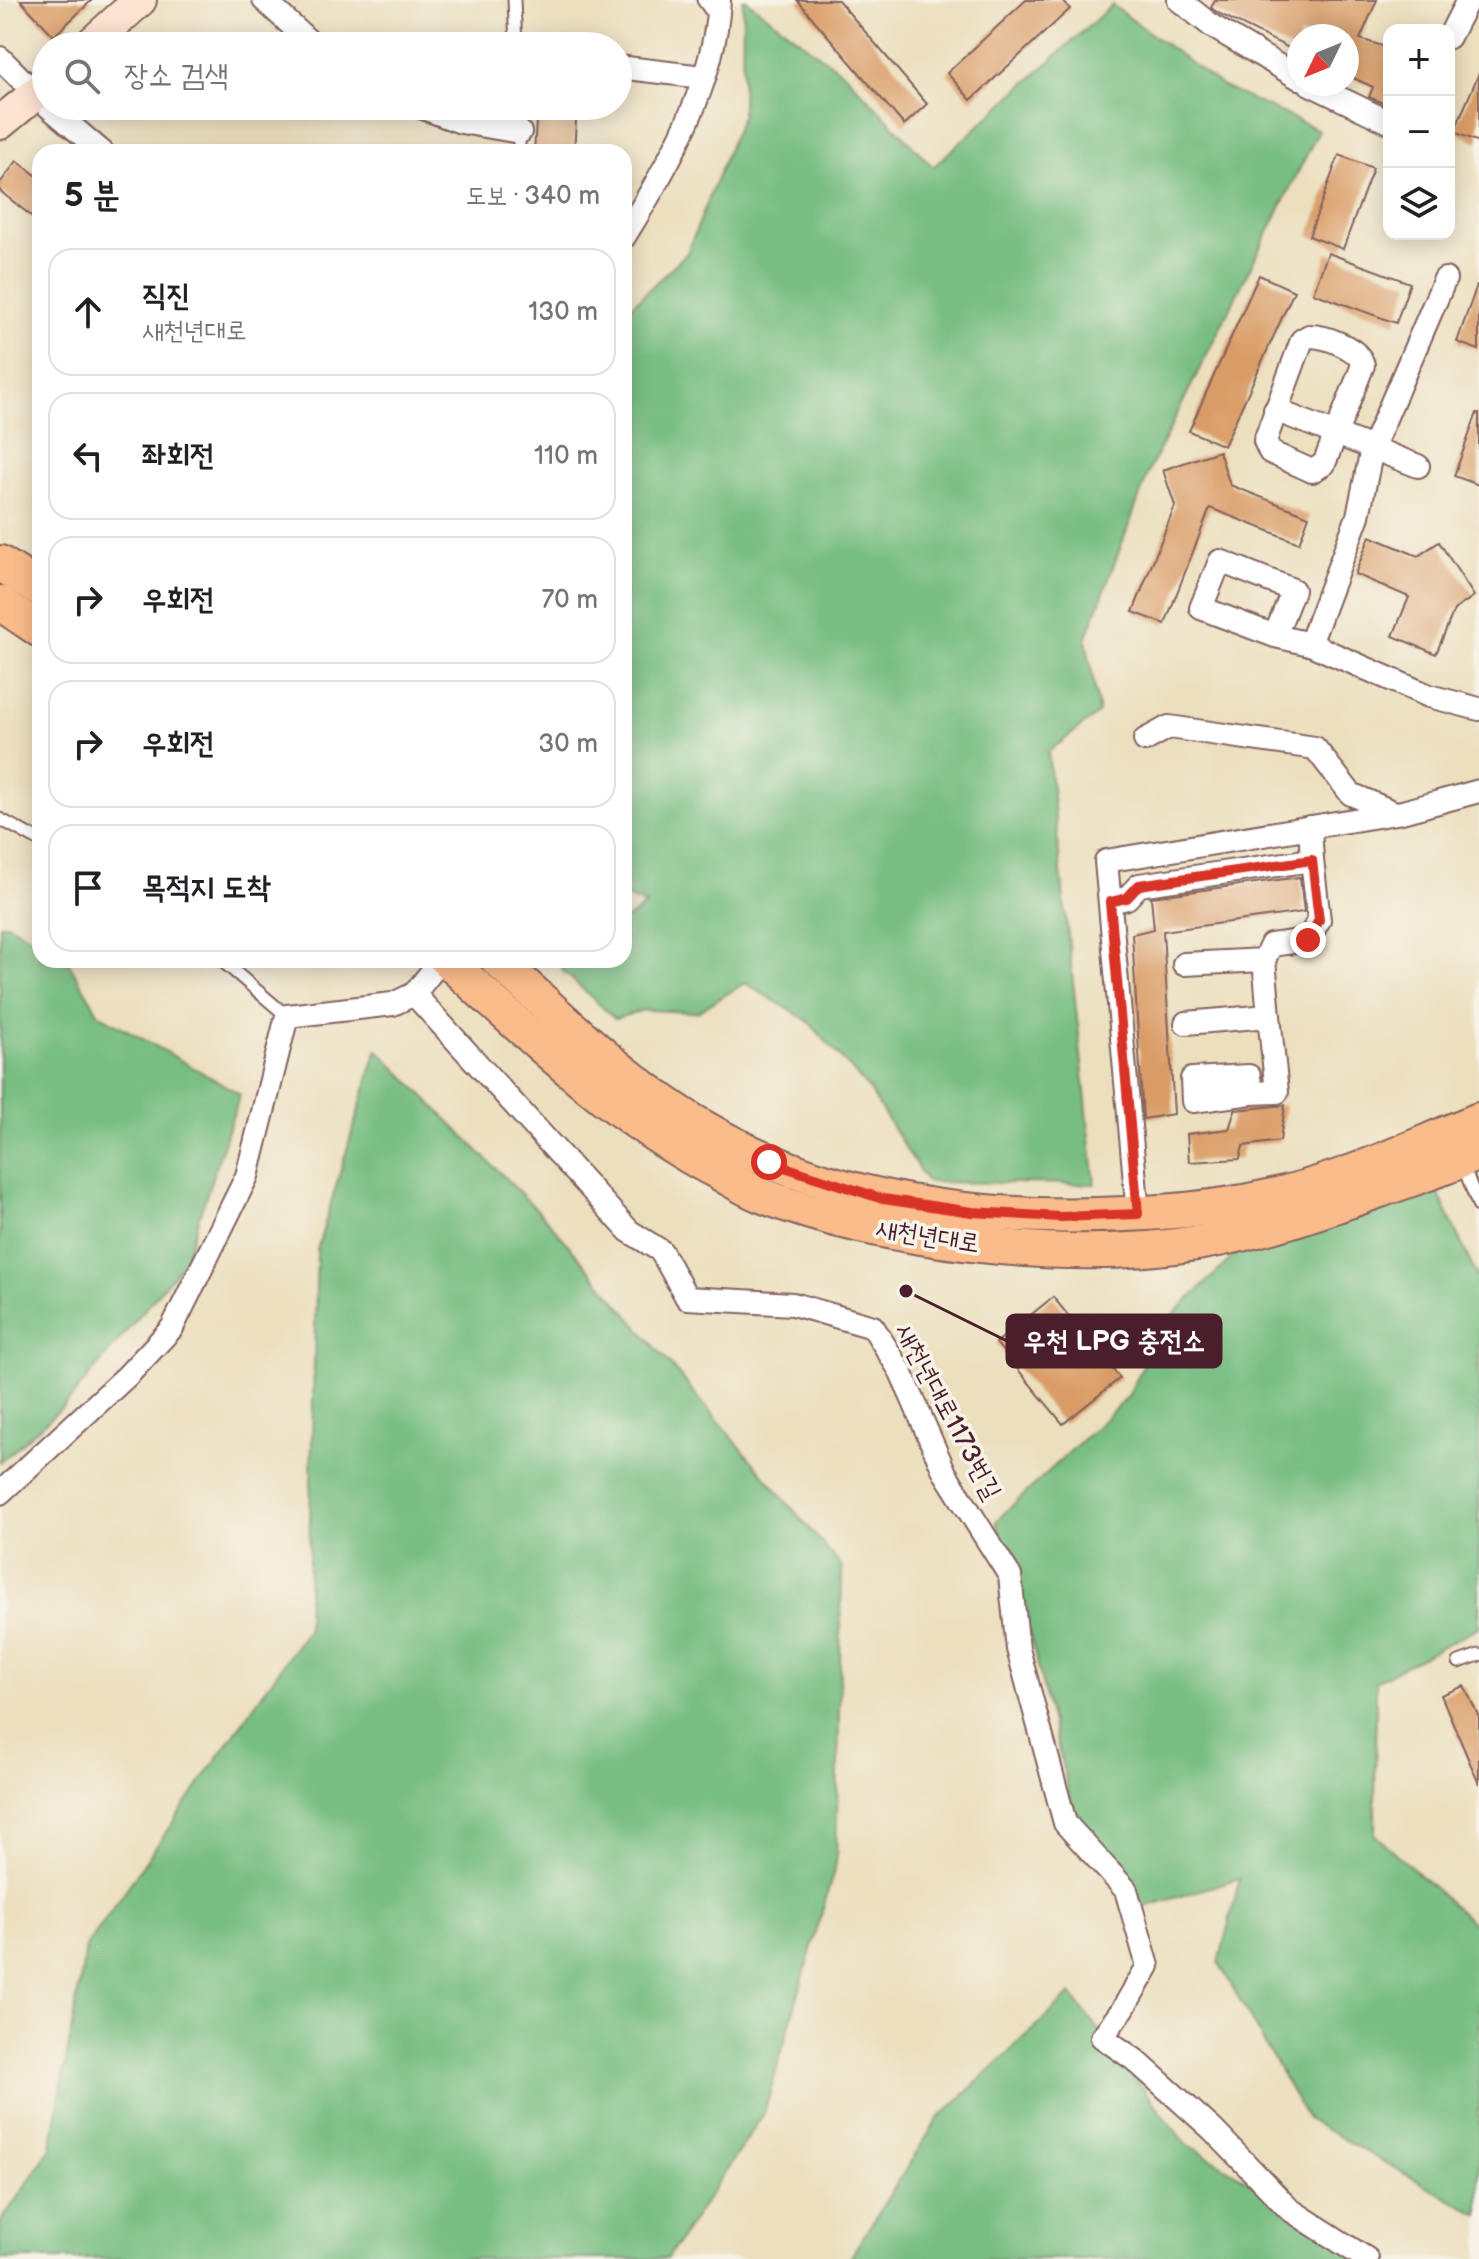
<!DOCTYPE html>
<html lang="ko">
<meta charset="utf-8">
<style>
body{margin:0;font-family:"Balsamiq Sans","Poor Story",sans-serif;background:#f2f2f2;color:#202124}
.controls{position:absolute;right:24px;top:24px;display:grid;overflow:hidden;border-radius:16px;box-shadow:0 4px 20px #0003}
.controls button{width:72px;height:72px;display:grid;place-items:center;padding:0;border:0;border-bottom:2px solid #e0e0e0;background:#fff;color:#202124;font:40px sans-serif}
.compass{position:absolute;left:1287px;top:24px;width:72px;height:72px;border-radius:50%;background:#fff;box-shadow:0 4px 20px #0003;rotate:227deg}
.stop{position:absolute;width:24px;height:24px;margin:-18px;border:6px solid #d93025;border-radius:50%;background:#fff}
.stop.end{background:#d93025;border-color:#fff;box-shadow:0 2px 8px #0008}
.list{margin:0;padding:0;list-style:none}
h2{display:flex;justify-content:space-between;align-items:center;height:104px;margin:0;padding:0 32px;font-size:34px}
h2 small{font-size:26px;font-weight:400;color:#757577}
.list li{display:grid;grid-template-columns:52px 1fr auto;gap:24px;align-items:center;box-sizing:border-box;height:128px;margin:0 16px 16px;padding:0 16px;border:2px solid #e0e0e0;border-radius:24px}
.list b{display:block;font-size:30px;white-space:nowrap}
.list p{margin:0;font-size:26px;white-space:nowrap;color:#757577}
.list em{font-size:26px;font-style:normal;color:#757577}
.icon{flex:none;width:44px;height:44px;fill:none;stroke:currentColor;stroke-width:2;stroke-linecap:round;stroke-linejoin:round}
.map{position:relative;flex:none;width:1479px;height:2259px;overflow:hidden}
.search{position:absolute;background:#fff;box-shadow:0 4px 20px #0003;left:32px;top:32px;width:600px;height:88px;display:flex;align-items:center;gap:20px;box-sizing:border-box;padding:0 28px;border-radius:44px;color:#757577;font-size:30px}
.panel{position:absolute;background:#fff;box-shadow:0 4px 20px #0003;left:32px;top:144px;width:600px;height:824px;border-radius:24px}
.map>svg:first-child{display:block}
.forest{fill:#78be82;stroke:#616e56;stroke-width:2}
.building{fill:#da9c66}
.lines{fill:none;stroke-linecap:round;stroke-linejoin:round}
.lane-casing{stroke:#83625e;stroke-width:15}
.street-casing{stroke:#83625e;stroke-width:26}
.secondary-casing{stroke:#83625e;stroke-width:36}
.primary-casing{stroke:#83625e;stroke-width:38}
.lane{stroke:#fff;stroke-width:11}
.street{stroke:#fff;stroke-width:22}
.secondary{stroke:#fde4d1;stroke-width:32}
.primary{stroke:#fabc8b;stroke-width:34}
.route{stroke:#d93025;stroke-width:10}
.labels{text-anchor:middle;stroke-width:7;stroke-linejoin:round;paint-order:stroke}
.street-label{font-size:26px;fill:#4a1f2b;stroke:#f7f3e8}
.leader{fill:none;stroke:#4a1f2b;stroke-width:3}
.callout-dot{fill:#4a1f2b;stroke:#f7f3e8;stroke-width:3}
.callout{fill:#4a1f2b;stroke:#4a1f2b;stroke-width:3}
.callout-label{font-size:28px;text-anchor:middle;font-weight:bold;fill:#fff}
</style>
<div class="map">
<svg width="1479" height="2259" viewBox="0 0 1479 2259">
<rect width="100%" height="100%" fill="#f7f3e8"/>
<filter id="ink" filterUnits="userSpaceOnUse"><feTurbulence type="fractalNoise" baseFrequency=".0125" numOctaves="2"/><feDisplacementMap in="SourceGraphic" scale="16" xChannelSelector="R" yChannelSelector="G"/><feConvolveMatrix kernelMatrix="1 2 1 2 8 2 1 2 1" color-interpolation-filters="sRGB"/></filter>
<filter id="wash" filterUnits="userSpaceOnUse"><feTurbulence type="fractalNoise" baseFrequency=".006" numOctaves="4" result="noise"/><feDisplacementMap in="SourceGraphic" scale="32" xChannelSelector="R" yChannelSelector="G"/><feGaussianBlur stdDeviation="1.8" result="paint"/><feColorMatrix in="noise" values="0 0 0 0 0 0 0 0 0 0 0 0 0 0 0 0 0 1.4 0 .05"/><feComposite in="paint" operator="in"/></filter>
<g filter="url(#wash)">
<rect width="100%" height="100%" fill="#ecdfbe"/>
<g class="forest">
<polygon points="743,0 746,0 846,75 933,167 1112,5 1223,87 1319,130 1151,466 1086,639 1099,713 1048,752 1095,1184 927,1182 867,1087 808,1021 745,983 697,1012 643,1010 615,1019 562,970 561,960 624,960 624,921 646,905 624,896 624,313 687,253 742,115"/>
<polygon points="8,924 40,943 40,960 67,960 99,1014 240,1094 184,1262 65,1405 0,1462 0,925"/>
<polygon points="377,1049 549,1222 842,1567 836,1863 764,2113 667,2259 0,2259 0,2223 51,2148 86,1947 307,1630 317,1250"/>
<polygon points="1438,1193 1479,1281 1479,1627 1376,1681 1375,1835 1479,1929 1479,2215 1307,2119 1219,1963 1240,1878 1141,1908 1072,1805 1029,1630 996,1521 1128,1397 1163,1324 1236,1254"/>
<polygon points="1071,1994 1184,2142 1376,2259 849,2259 938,2119"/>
</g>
<g id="blocks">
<g class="building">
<polygon points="20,0 92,0 54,36"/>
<polygon points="797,0 838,0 927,104 904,125"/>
<polygon points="1026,0 1062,0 1070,9 971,100 947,73"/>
<polygon points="1215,0 1377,0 1360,39 1389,48 1389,106 1369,97 1373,87 1347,75 1347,36 1299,36 1299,53 1220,14 1211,8"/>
<polygon points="1479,73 1479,142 1454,132"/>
<polygon points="537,106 577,106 574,152 534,152"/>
<polygon points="1339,155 1373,168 1343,249 1309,236"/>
<polygon points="17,161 40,178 40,223 0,191 0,183"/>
<polygon points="1328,253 1410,283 1396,323 1313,293"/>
<polygon points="1259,275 1294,291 1224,446 1189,431"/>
<polygon points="1477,285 1479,285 1479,350 1457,342"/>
<polygon points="1477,413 1479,413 1479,485 1454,476"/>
<polygon points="1219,451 1230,485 1309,516 1299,543 1210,508 1165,624 1133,612 1175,506 1163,470"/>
<polygon points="1370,536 1418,556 1439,542 1474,596 1454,610 1436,654 1393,636 1409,597 1355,574"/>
<polygon points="1300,877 1304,912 1163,931 1174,1114 1143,1119 1132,934 1154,929 1151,897"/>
<polygon points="1285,1105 1280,1141 1243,1146 1240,1159 1189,1162 1187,1134 1229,1129 1235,1110"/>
<polygon points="1053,1297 1120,1378 1063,1424 996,1343"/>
<polygon points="1464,1686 1479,1717 1479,1784 1441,1695"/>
</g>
</g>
</g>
<g filter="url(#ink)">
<use href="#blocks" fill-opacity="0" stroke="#83625e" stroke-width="2"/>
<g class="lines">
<g class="lane-casing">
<g id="lane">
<polyline points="514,0 516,46"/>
<polyline points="703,0 716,18"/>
<polyline points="519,106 519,152"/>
<polyline points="0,819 40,841"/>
<polyline points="221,960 287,1016"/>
<polyline points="1463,1165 1479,1207"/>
<polyline points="1459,1662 1479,1655"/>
</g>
</g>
<g class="street-casing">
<g id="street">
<polyline points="264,0 314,46"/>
<polyline points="1179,0 1212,26 1299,78"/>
<polyline points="1449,37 1468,0"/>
<polyline points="516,45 520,46"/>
<polyline points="0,58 44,102"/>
<polyline points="618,67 703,77"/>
<polyline points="1310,84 1389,122"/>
<polyline points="48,106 102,152"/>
<polyline points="418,106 461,122 520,132"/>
<path d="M 624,237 C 668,166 715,85 719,0"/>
<path d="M 1309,336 C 1326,336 1359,348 1363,365 L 1324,464 L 1312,471 L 1270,452 L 1265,441 L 1302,340 Z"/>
<polyline points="1275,410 1418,466"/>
<polyline points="1275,636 1293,590 1220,561 1201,608 1275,636 1310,644 1429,696 1479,709"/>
<polyline points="1310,644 1358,516 1372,449 1445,279"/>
<polyline points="1145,740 1169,727 1315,748 1351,794 1395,813"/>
<polyline points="1110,902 1127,898 1139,885 1312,860 1310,827"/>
<polyline points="441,960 414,994 629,1231 661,1251 687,1298 793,1304 873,1327 901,1372 945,1473 1010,1576 1018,1649 1065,1823 1126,1890 1148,1966 1123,2009 1102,2037 1135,2060 1213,2130 1289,2209 1367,2259"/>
<polyline points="1184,964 1264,960 1271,945 1308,940 1319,920 1312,860"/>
<polyline points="1186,1023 1269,1016 1264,960"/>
<polyline points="1251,1093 1193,1101 1192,1079 1249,1076 1251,1093 1277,1092 1269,1016"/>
<polyline points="1138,1214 1106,861 1402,812 1479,791"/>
<polyline points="0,1493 128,1375 172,1328 247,1176 287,1016 393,1004 414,994"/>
</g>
</g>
<g class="secondary-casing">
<g id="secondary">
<polyline points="89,46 140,0"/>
<polyline points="0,123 46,85"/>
</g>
</g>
<g class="primary-casing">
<g id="primary">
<polyline points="0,563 40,589"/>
<polyline points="0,603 40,630"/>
<path d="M 447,960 C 531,1037 616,1119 718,1172 C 732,1180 746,1189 761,1195 C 881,1242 1069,1264 1197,1243 C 1259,1233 1318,1212 1377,1191 C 1411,1179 1446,1168 1479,1153"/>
<path d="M 498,960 C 563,1020 627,1083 704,1128 C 832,1203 979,1221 1125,1214 C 1178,1212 1229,1207 1281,1194 C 1349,1178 1414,1146 1479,1120"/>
</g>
</g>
<use href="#lane" class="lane"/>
<use href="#street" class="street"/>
<use href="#secondary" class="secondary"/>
<use href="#primary" class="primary"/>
</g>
</g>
<g class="lines" filter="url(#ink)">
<polyline class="route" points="769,1162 883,1199 972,1212 1061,1217 1138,1214 1110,902 1127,898 1139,885 1312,860 1319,920 1308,940"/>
</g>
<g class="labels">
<g class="street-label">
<text transform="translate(928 1235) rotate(9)" y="9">새천년대로</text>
<text transform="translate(949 1411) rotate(62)" y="9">새천년대로1173번길</text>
</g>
</g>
<path class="leader" d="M906 1291L1007 1341"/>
<circle class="callout-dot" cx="906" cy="1291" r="8"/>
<rect class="callout" x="1007" y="1315" width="214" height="52" rx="8"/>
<g class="callout-label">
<text x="1114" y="1350">우천 LPG 충전소</text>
</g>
</svg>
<div class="controls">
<button>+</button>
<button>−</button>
<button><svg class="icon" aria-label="layers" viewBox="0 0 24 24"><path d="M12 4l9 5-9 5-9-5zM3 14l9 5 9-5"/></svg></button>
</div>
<svg class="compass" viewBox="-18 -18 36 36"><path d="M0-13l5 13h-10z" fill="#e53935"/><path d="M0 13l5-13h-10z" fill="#757577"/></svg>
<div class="stop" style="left:769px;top:1162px"></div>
<div class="stop end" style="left:1308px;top:940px"></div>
<div class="search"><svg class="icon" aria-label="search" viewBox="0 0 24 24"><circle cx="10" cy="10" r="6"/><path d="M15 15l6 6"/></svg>장소 검색</div>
<section class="panel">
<h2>5 분<small>도보 · 340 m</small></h2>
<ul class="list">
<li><svg class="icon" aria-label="ahead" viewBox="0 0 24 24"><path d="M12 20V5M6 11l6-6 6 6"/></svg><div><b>직진</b><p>새천년대로</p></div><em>130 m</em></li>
<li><svg class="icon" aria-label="left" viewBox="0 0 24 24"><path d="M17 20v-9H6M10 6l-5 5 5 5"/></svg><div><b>좌회전</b></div><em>110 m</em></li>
<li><svg class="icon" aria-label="right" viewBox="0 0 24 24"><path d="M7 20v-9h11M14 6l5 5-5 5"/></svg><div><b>우회전</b></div><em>70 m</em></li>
<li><svg class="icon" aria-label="right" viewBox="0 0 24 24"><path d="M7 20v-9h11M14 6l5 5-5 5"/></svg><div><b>우회전</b></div><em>30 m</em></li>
<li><svg class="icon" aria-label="arrive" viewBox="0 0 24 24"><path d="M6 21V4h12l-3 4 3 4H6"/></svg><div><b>목적지 도착</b></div></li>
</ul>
</section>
</div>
